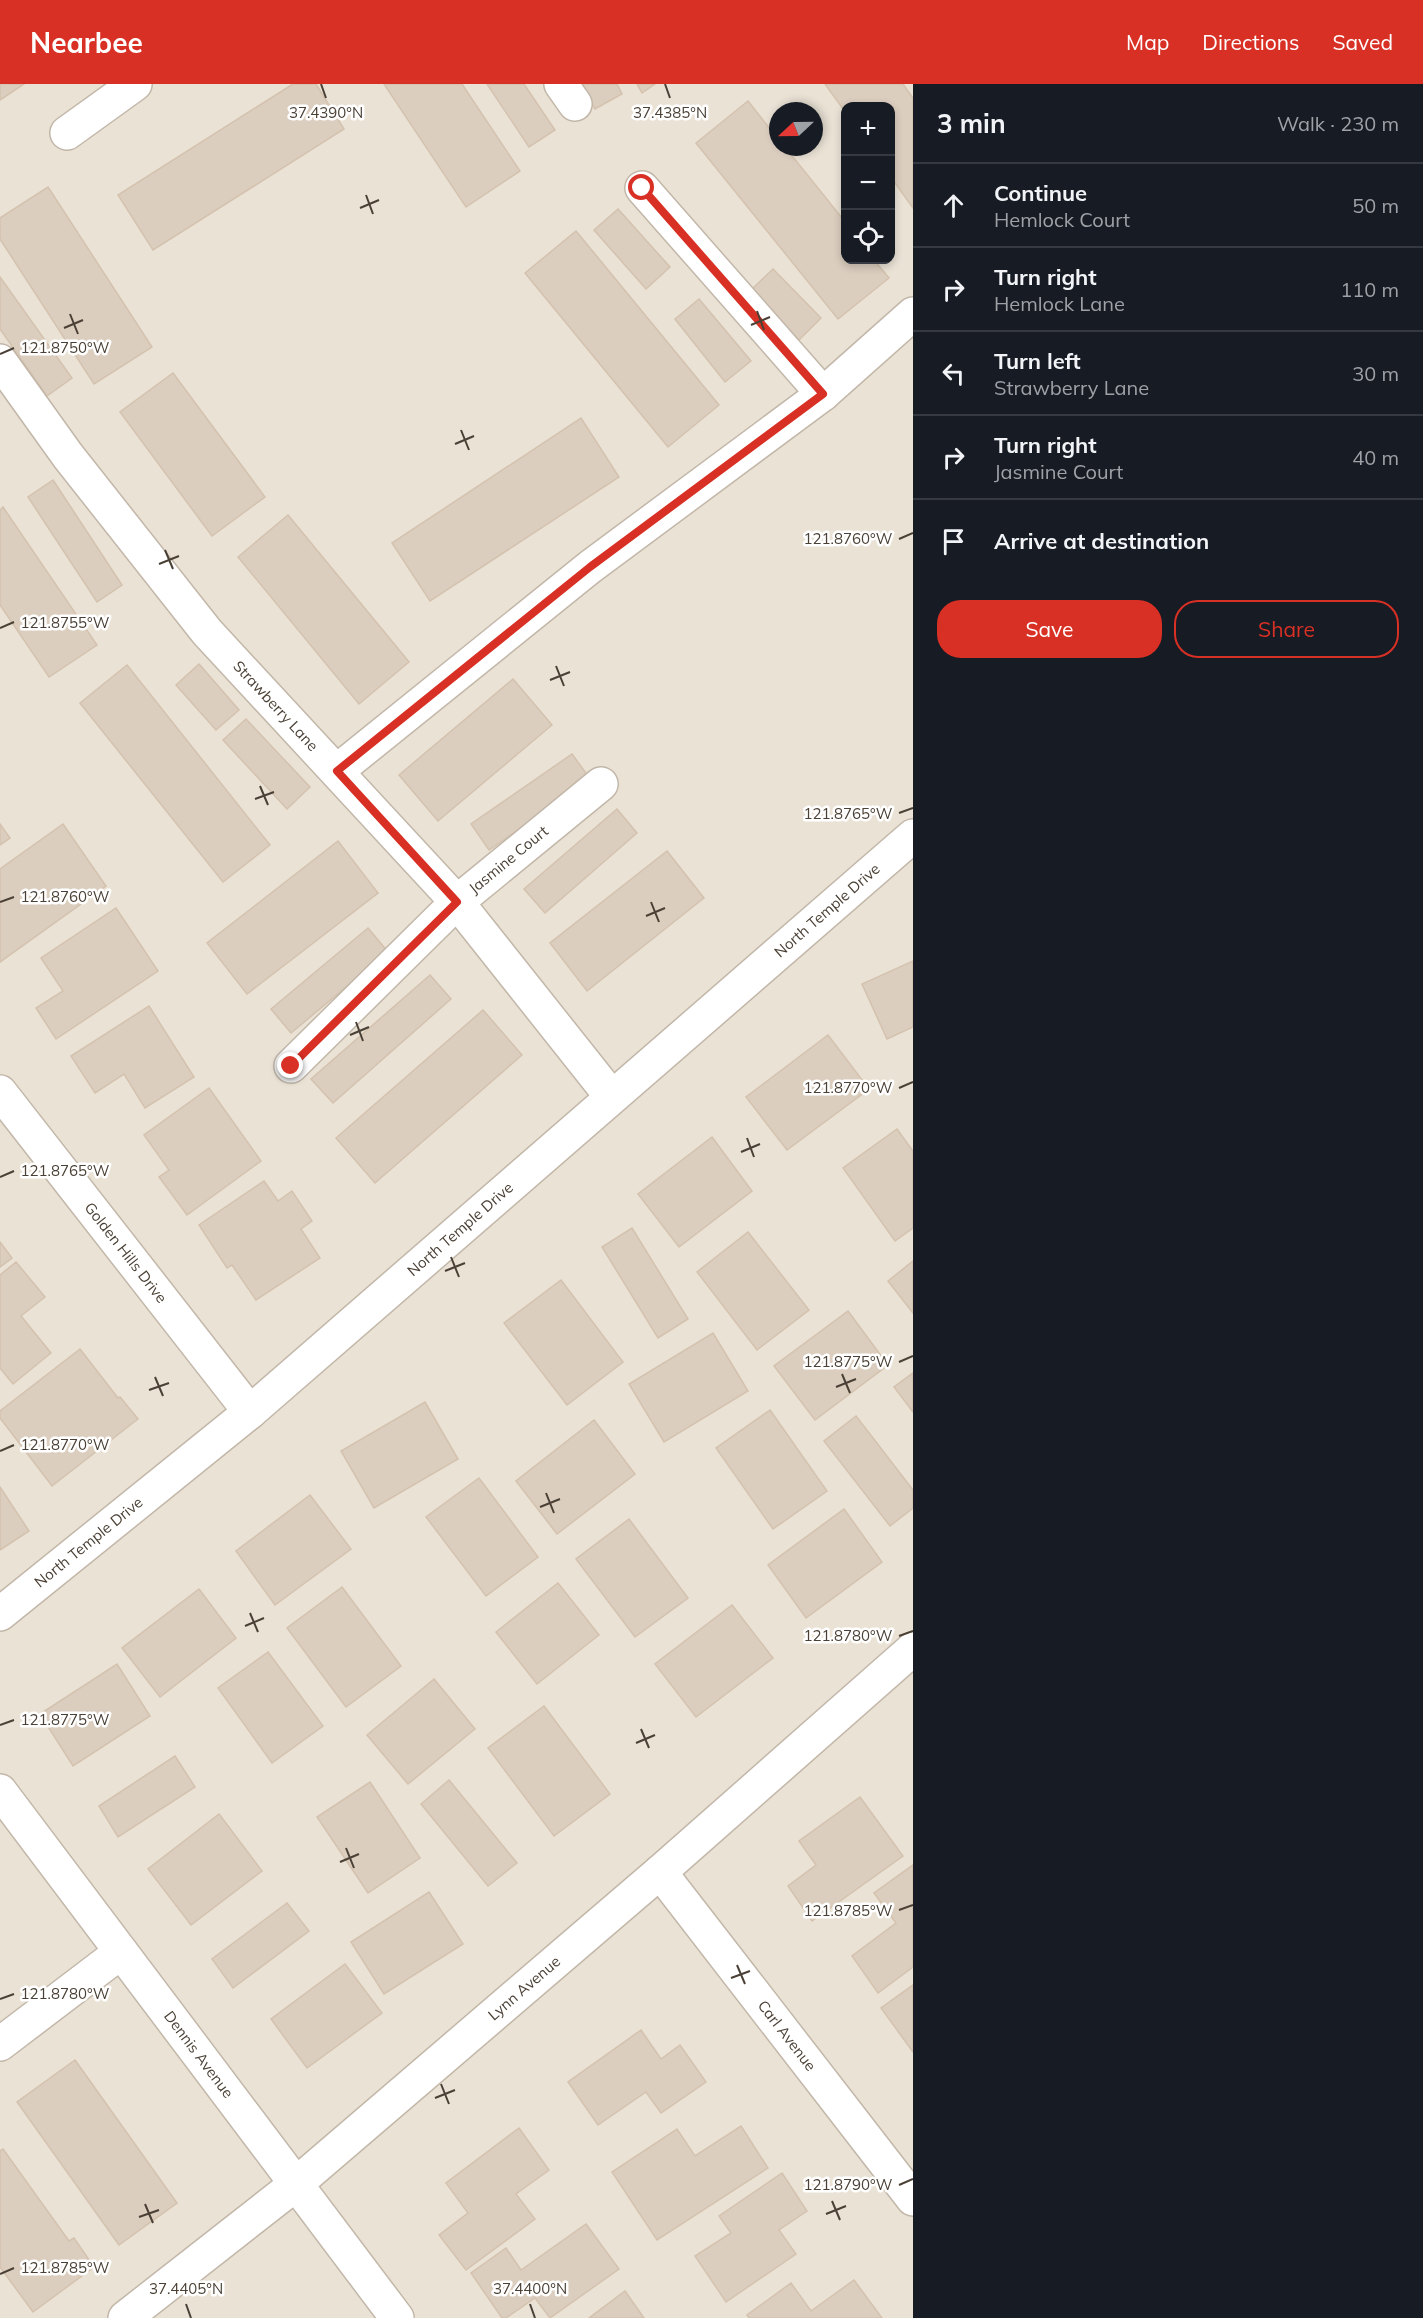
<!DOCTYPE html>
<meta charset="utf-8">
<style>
body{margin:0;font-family:Mulish,sans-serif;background:#242831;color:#f1f3f6}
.controls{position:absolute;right:18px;top:18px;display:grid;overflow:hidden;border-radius:12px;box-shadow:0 3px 9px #0003}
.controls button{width:54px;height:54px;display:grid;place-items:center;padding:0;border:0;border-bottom:2px solid #363941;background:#171b24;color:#f1f3f6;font:30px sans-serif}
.compass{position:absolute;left:769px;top:18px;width:54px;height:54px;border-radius:50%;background:#171b24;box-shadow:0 3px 9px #0003;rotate:248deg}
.stop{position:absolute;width:18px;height:18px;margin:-14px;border:4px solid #d93025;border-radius:50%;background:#fff}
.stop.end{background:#d93025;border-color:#fff;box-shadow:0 2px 6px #0008}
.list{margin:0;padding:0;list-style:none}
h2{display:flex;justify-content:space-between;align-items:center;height:78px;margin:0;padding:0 24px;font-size:26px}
h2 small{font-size:20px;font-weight:400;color:#9ea1a6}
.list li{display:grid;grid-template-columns:39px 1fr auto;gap:18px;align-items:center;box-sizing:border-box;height:84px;padding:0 24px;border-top:2px solid #363941}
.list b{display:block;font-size:22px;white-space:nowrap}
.list p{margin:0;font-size:20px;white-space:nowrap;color:#9ea1a6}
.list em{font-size:20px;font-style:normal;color:#9ea1a6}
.actions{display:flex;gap:12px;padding:18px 24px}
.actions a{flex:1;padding:14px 0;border:2px solid #d93025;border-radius:24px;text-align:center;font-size:21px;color:#d93025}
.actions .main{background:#d93025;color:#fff}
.icon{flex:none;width:33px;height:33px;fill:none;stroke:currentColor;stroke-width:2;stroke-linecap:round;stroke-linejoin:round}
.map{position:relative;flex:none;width:913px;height:2234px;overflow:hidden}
header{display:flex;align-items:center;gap:36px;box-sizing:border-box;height:84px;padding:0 30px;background:#d93025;color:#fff}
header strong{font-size:28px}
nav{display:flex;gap:33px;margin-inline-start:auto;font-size:21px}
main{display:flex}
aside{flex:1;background:#171b24}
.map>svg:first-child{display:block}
.residential{fill:#eae2d5;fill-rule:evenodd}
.building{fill:#dbcebf;stroke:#d4c2ae;stroke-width:1.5}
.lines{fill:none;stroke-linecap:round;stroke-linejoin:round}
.minor-casing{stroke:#c2b7a9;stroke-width:36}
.minor{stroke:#fff;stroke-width:33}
.route{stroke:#d93025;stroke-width:8}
.ticks{fill:none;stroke:#4a4035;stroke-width:2}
.labels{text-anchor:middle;stroke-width:5;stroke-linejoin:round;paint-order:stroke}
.street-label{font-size:15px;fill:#4a4035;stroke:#fff}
.ticks-label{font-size:15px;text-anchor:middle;fill:#4a4035;stroke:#fff;stroke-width:5;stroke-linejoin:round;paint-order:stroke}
</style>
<header>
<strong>Nearbee</strong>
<nav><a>Map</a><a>Directions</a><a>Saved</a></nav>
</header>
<main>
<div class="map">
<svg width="913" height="2234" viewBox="0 0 913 2234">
<rect width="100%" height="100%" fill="#f5f0e8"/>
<path class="residential" d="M 0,0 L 913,0 L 913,2234 L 0,2234 ZM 846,22 L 890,22 L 890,176 L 846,176 ZM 778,27 L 814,27 L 814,63 L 778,63 Z"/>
<g class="building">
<polygon points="0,0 24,0 0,16"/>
<polygon points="293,0 316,0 344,45 153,166 118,111"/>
<polygon points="384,0 462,0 520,87 466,123"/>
<polygon points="487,0 524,0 555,46 529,63"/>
<polygon points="581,0 617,0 622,10 595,25"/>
<polygon points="637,0 655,0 642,9"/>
<polygon points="825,0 903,0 913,14 913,124 890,92 890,22 846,22 846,29"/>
<polygon points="748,17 778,55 778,63 785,63 846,139 846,176 874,176 889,194 838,235 696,59"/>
<polygon points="48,103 152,263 94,300 0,155 0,134"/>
<polygon points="618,125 670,183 646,205 594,146"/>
<polygon points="576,147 719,321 668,363 525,189"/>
<polygon points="773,185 821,234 799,256 751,206"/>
<polygon points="0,193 72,294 47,312 0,245"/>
<polygon points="699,215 751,277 725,298 675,235"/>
<polygon points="173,289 265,413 212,452 120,328"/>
<polygon points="581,334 619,393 430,517 392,459"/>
<polygon points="53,396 122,501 97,518 28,413"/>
<polygon points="3,423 97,561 49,593 0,521 0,426"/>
<polygon points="288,431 409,578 359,620 238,473"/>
<polygon points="199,580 239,626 216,646 176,601"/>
<polygon points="127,581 270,761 223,798 80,619"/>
<polygon points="513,595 552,641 438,737 399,691"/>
<polygon points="246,635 310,703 287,725 223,656"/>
<polygon points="572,670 591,696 489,766 471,740"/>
<polygon points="617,725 637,749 545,829 524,805"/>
<polygon points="0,740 10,754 0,761"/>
<polygon points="63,740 106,802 0,878 0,785"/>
<polygon points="338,757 378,809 247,910 207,859"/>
<polygon points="667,767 704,814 587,907 550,859"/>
<polygon points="116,824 158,887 56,955 36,924 63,907 41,874"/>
<polygon points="368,844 388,868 291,949 271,925"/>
<polygon points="913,877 913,943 887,955 862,900"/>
<polygon points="430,891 451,915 333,1019 311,995"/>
<polygon points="149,922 194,993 145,1024 124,990 95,1009 71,972"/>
<polygon points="483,926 522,971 375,1099 336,1054"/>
<polygon points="828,951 869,1005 787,1066 746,1013"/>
<polygon points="209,1004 261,1077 187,1131 159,1093 169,1086 144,1051"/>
<polygon points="897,1045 913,1067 913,1144 895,1157 843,1084"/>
<polygon points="712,1053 752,1107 679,1163 638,1110"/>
<polygon points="264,1097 278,1117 292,1107 312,1137 301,1145 320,1174 256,1216 232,1181 227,1184 199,1141"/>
<polygon points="632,1144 688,1235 658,1254 602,1163"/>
<polygon points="748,1148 809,1226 757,1266 697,1188"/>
<polygon points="0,1158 12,1174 0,1183"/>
<polygon points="913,1177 913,1229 888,1197"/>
<polygon points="16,1178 45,1213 21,1232 51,1269 13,1300 0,1284 0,1191"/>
<polygon points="561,1196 623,1278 567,1321 504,1239"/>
<polygon points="848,1227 888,1281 815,1336 774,1282"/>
<polygon points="713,1249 748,1307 664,1358 629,1300"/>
<polygon points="80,1265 118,1314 120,1313 138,1335 52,1402 0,1334 0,1327"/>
<polygon points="913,1289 913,1328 894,1303"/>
<polygon points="425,1318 458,1375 374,1424 341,1367"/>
<polygon points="770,1326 827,1407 773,1445 716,1364"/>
<polygon points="856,1332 913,1406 913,1424 890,1442 824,1357"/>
<polygon points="594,1336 635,1390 557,1450 516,1397"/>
<polygon points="479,1394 538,1473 486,1512 426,1433"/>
<polygon points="0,1403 29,1447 0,1466"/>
<polygon points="310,1411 351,1465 275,1521 236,1467"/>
<polygon points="844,1425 882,1478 806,1534 768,1481"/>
<polygon points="629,1435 688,1514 635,1553 576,1475"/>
<polygon points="558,1499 599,1551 537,1600 496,1548"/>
<polygon points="342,1503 401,1582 346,1623 287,1544"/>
<polygon points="199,1505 236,1554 160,1613 122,1564"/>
<polygon points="732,1521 773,1574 696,1633 655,1580"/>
<polygon points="268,1568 323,1642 272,1679 218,1604"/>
<polygon points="117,1580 150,1632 73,1682 40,1630"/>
<polygon points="434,1595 475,1645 408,1700 367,1651"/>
<polygon points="544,1622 610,1710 554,1752 488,1664"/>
<polygon points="175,1672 195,1703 118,1753 99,1722"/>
<polygon points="449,1696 517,1779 488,1802 421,1720"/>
<polygon points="370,1698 420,1774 368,1809 317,1733"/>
<polygon points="860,1713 903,1772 812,1837 788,1802 816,1781 799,1757"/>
<polygon points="219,1730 262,1787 191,1841 148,1785"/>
<polygon points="913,1781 913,1883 878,1909 852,1872 896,1839 874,1809"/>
<polygon points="429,1808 463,1860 384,1910 351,1858"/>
<polygon points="287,1819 309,1847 233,1904 212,1875"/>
<polygon points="345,1880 382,1929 307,1984 271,1935"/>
<polygon points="913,1901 913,1968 881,1924"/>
<polygon points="641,1946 661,1975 680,1961 706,1998 661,2029 646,2008 598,2041 568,1998"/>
<polygon points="75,1976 177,2119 119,2161 17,2018"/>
<polygon points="741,2042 768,2084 657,2156 612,2088 677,2045 695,2072"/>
<polygon points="519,2044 549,2086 516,2110 535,2135 466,2186 439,2151 468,2129 446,2099"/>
<polygon points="3,2065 69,2157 74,2154 94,2183 33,2228 0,2183 0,2067"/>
<polygon points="782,2089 807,2127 779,2146 796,2170 726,2218 695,2172 731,2149 719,2132"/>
<polygon points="586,2140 619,2185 550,2234 535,2214 506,2234 502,2234 471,2189 506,2164 521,2186"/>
<polygon points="854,2196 882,2234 749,2234 747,2231 791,2199 811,2227"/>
<polygon points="625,2207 644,2234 589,2234"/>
</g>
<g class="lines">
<g class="minor-casing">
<g id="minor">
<polyline points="561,0 575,20"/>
<polyline points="67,49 135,0"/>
<polyline points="642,104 823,310"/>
<path id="s1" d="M 0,277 L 68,372 L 207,548 L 457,818 L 611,1012"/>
<polyline points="337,687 590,483 823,310 913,230"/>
<path id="s2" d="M 291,982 L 457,818 L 601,700"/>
<path id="s3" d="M 0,1008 L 250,1328"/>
<path id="s4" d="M 0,1530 L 250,1328 L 913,752"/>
<path id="s5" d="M 0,1707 L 397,2234"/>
<path id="s6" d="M 660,1788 L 913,2115"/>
<polyline points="0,1960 121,1868"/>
<path id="s7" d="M 125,2234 L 296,2100 L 660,1788 L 913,1565"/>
</g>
</g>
<use href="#minor" class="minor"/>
</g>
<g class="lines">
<polyline class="route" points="291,982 457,818 337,687 590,483 823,310 642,104"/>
</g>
<path class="ticks" d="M 321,0 L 326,14M 665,0 L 670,14M 366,111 L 373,130M 360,124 L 379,116M 757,227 L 764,246M 70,230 L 78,250M 751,241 L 770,233M 64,244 L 83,236M 0,270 L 14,264M 461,346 L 469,366M 455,360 L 474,352M 899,455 L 913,449M 165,466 L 173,485M 159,480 L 179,472M 0,544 L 14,538M 556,582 L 564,602M 550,596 L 570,588M 260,702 L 268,721M 255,715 L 274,708M 899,729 L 913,724M 0,818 L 14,813M 651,818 L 659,838M 646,832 L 665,824M 356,938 L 363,957M 350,951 L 369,943M 899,1004 L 913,998M 747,1054 L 754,1073M 741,1068 L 760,1060M 0,1093 L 14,1087M 451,1173 L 459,1193M 445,1187 L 465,1179M 899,1278 L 913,1272M 842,1290 L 850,1309M 155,1293 L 163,1312M 836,1303 L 856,1295M 149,1306 L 169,1299M 0,1367 L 14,1361M 546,1409 L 554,1429M 540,1423 L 560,1415M 250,1529 L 258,1548M 245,1542 L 264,1534M 899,1552 L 913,1547M 0,1641 L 14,1636M 641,1645 L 649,1664M 636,1659 L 655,1651M 346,1764 L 354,1784M 340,1778 L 359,1770M 899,1826 L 913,1821M 737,1881 L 745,1900M 731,1894 L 750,1887M 0,1915 L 14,1910M 441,2000 L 449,2020M 435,2014 L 455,2006M 899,2101 L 913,2095M 832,2117 L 840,2136M 145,2120 L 153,2139M 826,2130 L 846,2122M 139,2133 L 159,2126M 0,2190 L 14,2184M 186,2220 L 191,2234M 530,2220 L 535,2234"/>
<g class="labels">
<g class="street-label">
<text dy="5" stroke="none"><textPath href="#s1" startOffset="442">Strawberry Lane</textPath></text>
<text dy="5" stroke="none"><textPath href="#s2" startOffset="300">Jasmine Court</textPath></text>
<text dy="5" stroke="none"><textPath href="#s4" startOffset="1086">North Temple Drive</textPath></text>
<text dy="5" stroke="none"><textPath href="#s4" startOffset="600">North Temple Drive</textPath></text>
<text dy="5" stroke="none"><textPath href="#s3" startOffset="204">Golden Hills Drive</textPath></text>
<text dy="5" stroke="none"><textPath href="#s4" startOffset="114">North Temple Drive</textPath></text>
<text dy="5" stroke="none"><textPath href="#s7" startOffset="518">Lynn Avenue</textPath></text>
<text dy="5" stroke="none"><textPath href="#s6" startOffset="207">Carl Avenue</textPath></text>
<text dy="5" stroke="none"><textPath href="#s5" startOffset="330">Dennis Avenue</textPath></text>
</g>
</g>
<g class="ticks-label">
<text x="326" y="34">37.4390°N</text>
<text x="670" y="34">37.4385°N</text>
<text x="65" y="269">121.8750°W</text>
<text x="848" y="460">121.8760°W</text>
<text x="65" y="544">121.8755°W</text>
<text x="848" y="735">121.8765°W</text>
<text x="65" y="818">121.8760°W</text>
<text x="848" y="1009">121.8770°W</text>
<text x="65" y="1092">121.8765°W</text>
<text x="848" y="1283">121.8775°W</text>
<text x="65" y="1366">121.8770°W</text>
<text x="848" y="1557">121.8780°W</text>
<text x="65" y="1641">121.8775°W</text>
<text x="848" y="1832">121.8785°W</text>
<text x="65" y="1915">121.8780°W</text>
<text x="848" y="2106">121.8790°W</text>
<text x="65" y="2189">121.8785°W</text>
<text x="186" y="2210">37.4405°N</text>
<text x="530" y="2210">37.4400°N</text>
</g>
</svg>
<div class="controls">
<button>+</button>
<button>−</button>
<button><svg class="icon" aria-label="locate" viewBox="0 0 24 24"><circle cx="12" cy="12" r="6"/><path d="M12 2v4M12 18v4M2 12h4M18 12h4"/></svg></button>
</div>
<svg class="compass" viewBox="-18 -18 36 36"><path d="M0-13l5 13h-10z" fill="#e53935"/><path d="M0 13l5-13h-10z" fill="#9ea1a6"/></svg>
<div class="stop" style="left:642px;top:104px"></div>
<div class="stop end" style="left:291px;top:982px"></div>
</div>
<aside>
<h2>3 min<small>Walk · 230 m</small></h2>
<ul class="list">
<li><svg class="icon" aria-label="ahead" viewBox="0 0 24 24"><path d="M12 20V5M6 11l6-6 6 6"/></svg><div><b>Continue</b><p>Hemlock Court</p></div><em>50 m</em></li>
<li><svg class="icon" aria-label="right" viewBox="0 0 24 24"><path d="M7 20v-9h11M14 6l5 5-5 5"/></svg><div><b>Turn right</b><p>Hemlock Lane</p></div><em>110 m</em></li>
<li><svg class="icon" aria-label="left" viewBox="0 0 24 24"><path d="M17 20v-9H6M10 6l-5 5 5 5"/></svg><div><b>Turn left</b><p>Strawberry Lane</p></div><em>30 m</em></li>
<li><svg class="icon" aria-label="right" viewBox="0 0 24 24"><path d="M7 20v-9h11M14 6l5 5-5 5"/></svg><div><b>Turn right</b><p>Jasmine Court</p></div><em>40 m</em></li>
<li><svg class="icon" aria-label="arrive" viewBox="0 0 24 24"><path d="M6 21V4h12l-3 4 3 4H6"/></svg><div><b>Arrive at destination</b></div></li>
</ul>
<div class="actions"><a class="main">Save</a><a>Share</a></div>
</aside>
</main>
